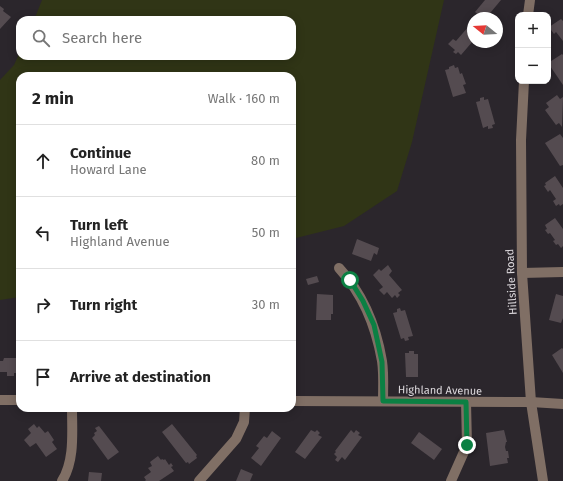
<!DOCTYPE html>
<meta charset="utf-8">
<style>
body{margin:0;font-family:"Fira Sans",sans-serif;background:#f2f2f2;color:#222}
.controls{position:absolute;right:12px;top:12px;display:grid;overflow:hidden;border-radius:8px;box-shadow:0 2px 10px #0003}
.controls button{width:36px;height:36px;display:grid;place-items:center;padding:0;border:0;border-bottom:1px solid #e0e0e0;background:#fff;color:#222;font:20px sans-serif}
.compass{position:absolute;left:467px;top:12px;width:36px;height:36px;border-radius:50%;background:#fff;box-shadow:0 2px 10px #0003;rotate:288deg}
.stop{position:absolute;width:12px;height:12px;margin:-9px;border:3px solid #0b8043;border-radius:50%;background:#fff}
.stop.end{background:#0b8043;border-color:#fff;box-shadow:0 1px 4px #0008}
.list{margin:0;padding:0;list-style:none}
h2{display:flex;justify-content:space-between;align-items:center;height:52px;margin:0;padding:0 16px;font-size:17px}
h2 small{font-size:13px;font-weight:400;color:#767676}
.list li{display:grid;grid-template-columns:26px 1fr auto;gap:12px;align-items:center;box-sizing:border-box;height:72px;padding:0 16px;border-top:1px solid #e0e0e0}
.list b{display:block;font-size:15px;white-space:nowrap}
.list p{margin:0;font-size:13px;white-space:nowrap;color:#767676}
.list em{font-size:13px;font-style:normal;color:#767676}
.icon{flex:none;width:22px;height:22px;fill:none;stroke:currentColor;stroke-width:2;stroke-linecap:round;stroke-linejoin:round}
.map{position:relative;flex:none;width:563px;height:481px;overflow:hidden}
.search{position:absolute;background:#fff;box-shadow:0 2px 10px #0003;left:16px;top:16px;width:280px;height:44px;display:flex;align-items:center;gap:10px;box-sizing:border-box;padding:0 14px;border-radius:12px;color:#767676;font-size:15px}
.panel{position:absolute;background:#fff;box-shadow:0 2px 10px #0003;left:16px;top:72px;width:280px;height:340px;border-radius:12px}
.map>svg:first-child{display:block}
.green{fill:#303516}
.building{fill:#544b50}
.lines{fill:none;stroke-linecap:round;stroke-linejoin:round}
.minor{stroke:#806f65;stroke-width:10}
.route{stroke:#0b8043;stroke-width:5}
.labels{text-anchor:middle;stroke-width:3;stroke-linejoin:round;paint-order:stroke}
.street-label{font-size:11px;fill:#dedade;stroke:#2b262c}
</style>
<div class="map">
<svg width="563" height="481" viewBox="0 0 563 481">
<rect width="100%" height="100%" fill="#2b262c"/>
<polygon class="green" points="42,0 444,0 412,142 397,191 344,226 292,239 292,76 20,76 20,297 0,300 0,80 14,65 20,52 20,56 292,56 292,20 34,20"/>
<g class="building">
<polygon points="485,0 501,0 486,18 482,18 475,12"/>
<polygon points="0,6 4,9 3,11 11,17 0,29"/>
<polygon points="561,19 563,21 563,41 556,32 554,34 549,27"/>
<polygon points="469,26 473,30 473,41 461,55 458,52 456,54 453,52 455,50 448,44 453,39 456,41"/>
<polygon points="562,54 563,55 563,85 548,63"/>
<polygon points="454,65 455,68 458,67 460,74 462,73 466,84 463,85 466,93 453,97 445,70 449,69 449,67"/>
<polygon points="557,95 560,99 563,97 562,127 559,123 556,125 545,110 549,107 546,103"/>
<polygon points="484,97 484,100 488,99 495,124 492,125 493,128 488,129 488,126 483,128 476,102 480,101 480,98"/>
<polygon points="560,134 563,138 563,165 560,166 545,143"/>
<polygon points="555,176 563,188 563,204 560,206 559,204 556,206 553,201 556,199 550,190 548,192 544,186 546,185 545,183"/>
<polygon points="555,218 563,229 563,246 561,248 558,244 556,245 553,241 555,240 550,233 548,234 545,230 547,229 545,225"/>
<polygon points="357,239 379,248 377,255 374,253 371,261 352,254"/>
<polygon points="388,265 392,271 389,275 402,290 398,293 400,295 397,298 395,295 392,298 387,292 384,295 379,290 383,287 373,275 379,269 381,271"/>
<polygon points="317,276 319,282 308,285 306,279"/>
<polygon points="317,294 333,295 333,314 331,314 331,320 316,320"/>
<polygon points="556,294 563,296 563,318 561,323 549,320"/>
<polygon points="400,308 401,311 405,310 413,336 408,337 409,340 405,341 404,338 401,339 393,313 397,312 397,309"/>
<polygon points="562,348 563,349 563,373 552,355"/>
<polygon points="409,351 414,351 414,354 418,354 418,377 406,377 405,353 409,353"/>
<polygon points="4,358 19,358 19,373 14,373 14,376 7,376 7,372 0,372 0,361 3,361"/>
<polygon points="34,424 37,428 39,426 45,433 48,431 54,440 52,442 57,449 46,457 36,443 30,447 24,440 31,433 28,429"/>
<polygon points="172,424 197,455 196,456 197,458 189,464 188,462 186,463 162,432"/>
<polygon points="99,426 119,452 108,460 92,438 95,435 94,433 97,431 95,428"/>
<polygon points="311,430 315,432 317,430 320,433 318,435 322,437 305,459 295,452"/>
<polygon points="351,430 354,433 356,430 360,433 358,435 362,437 345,460 342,457 338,462 335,460 337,457 334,454 336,452 335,451"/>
<polygon points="504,430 507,442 506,442 505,447 506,451 508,451 509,458 507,458 508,463 490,466 486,433"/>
<polygon points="272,431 281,438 261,466 251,458 259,448 256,446 264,436 267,438"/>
<polygon points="419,432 442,449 434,460 411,443"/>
<polygon points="158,456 161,460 162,459 164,460 165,459 169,465 171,463 173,466 171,467 174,471 159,481 145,481 146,480 144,477 151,472 148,468 152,466 150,462"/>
<polygon points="241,469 253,474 250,481 236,481"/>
<polygon points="89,472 102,473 101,481 88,481"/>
</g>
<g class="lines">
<g class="minor">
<polyline points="528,15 530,0"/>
<polyline points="524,81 521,140 522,273 531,402 543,481"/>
<path d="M 339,268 C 363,294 376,326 382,361 C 384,374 383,388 383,401"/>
<polyline points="522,273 563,272"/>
<polyline points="0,400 20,400"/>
<polyline points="292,401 531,402 563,404"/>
<path d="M 62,481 C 75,460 72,432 72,408"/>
<polyline points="199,481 236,439 244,422 245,408"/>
<polyline points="451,481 467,445 466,402"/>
</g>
</g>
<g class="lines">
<polyline class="route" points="350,280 363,301 374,325 382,362 383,401 466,402 467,445"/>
</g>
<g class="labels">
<g class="street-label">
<text transform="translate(511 282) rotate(-93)" y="4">Hillside Road</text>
<text transform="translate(440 390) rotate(1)" y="4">Highland Avenue</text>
</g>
</g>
</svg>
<div class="controls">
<button>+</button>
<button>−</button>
</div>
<svg class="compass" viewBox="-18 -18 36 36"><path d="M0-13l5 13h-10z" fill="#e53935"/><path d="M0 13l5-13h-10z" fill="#767676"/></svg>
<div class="stop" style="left:350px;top:280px"></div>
<div class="stop end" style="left:467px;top:445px"></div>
<div class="search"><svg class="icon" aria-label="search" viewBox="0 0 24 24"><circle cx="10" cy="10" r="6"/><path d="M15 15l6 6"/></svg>Search here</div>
<section class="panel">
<h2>2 min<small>Walk · 160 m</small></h2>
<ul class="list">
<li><svg class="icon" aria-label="ahead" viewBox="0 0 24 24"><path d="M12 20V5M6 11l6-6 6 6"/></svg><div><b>Continue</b><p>Howard Lane</p></div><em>80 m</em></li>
<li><svg class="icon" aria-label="left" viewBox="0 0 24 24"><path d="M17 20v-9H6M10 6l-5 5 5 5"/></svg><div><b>Turn left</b><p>Highland Avenue</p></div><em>50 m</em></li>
<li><svg class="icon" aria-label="right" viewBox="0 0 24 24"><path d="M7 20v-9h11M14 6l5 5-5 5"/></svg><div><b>Turn right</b></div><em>30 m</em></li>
<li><svg class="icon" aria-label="arrive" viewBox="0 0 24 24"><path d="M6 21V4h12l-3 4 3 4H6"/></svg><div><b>Arrive at destination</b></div></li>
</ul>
</section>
</div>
